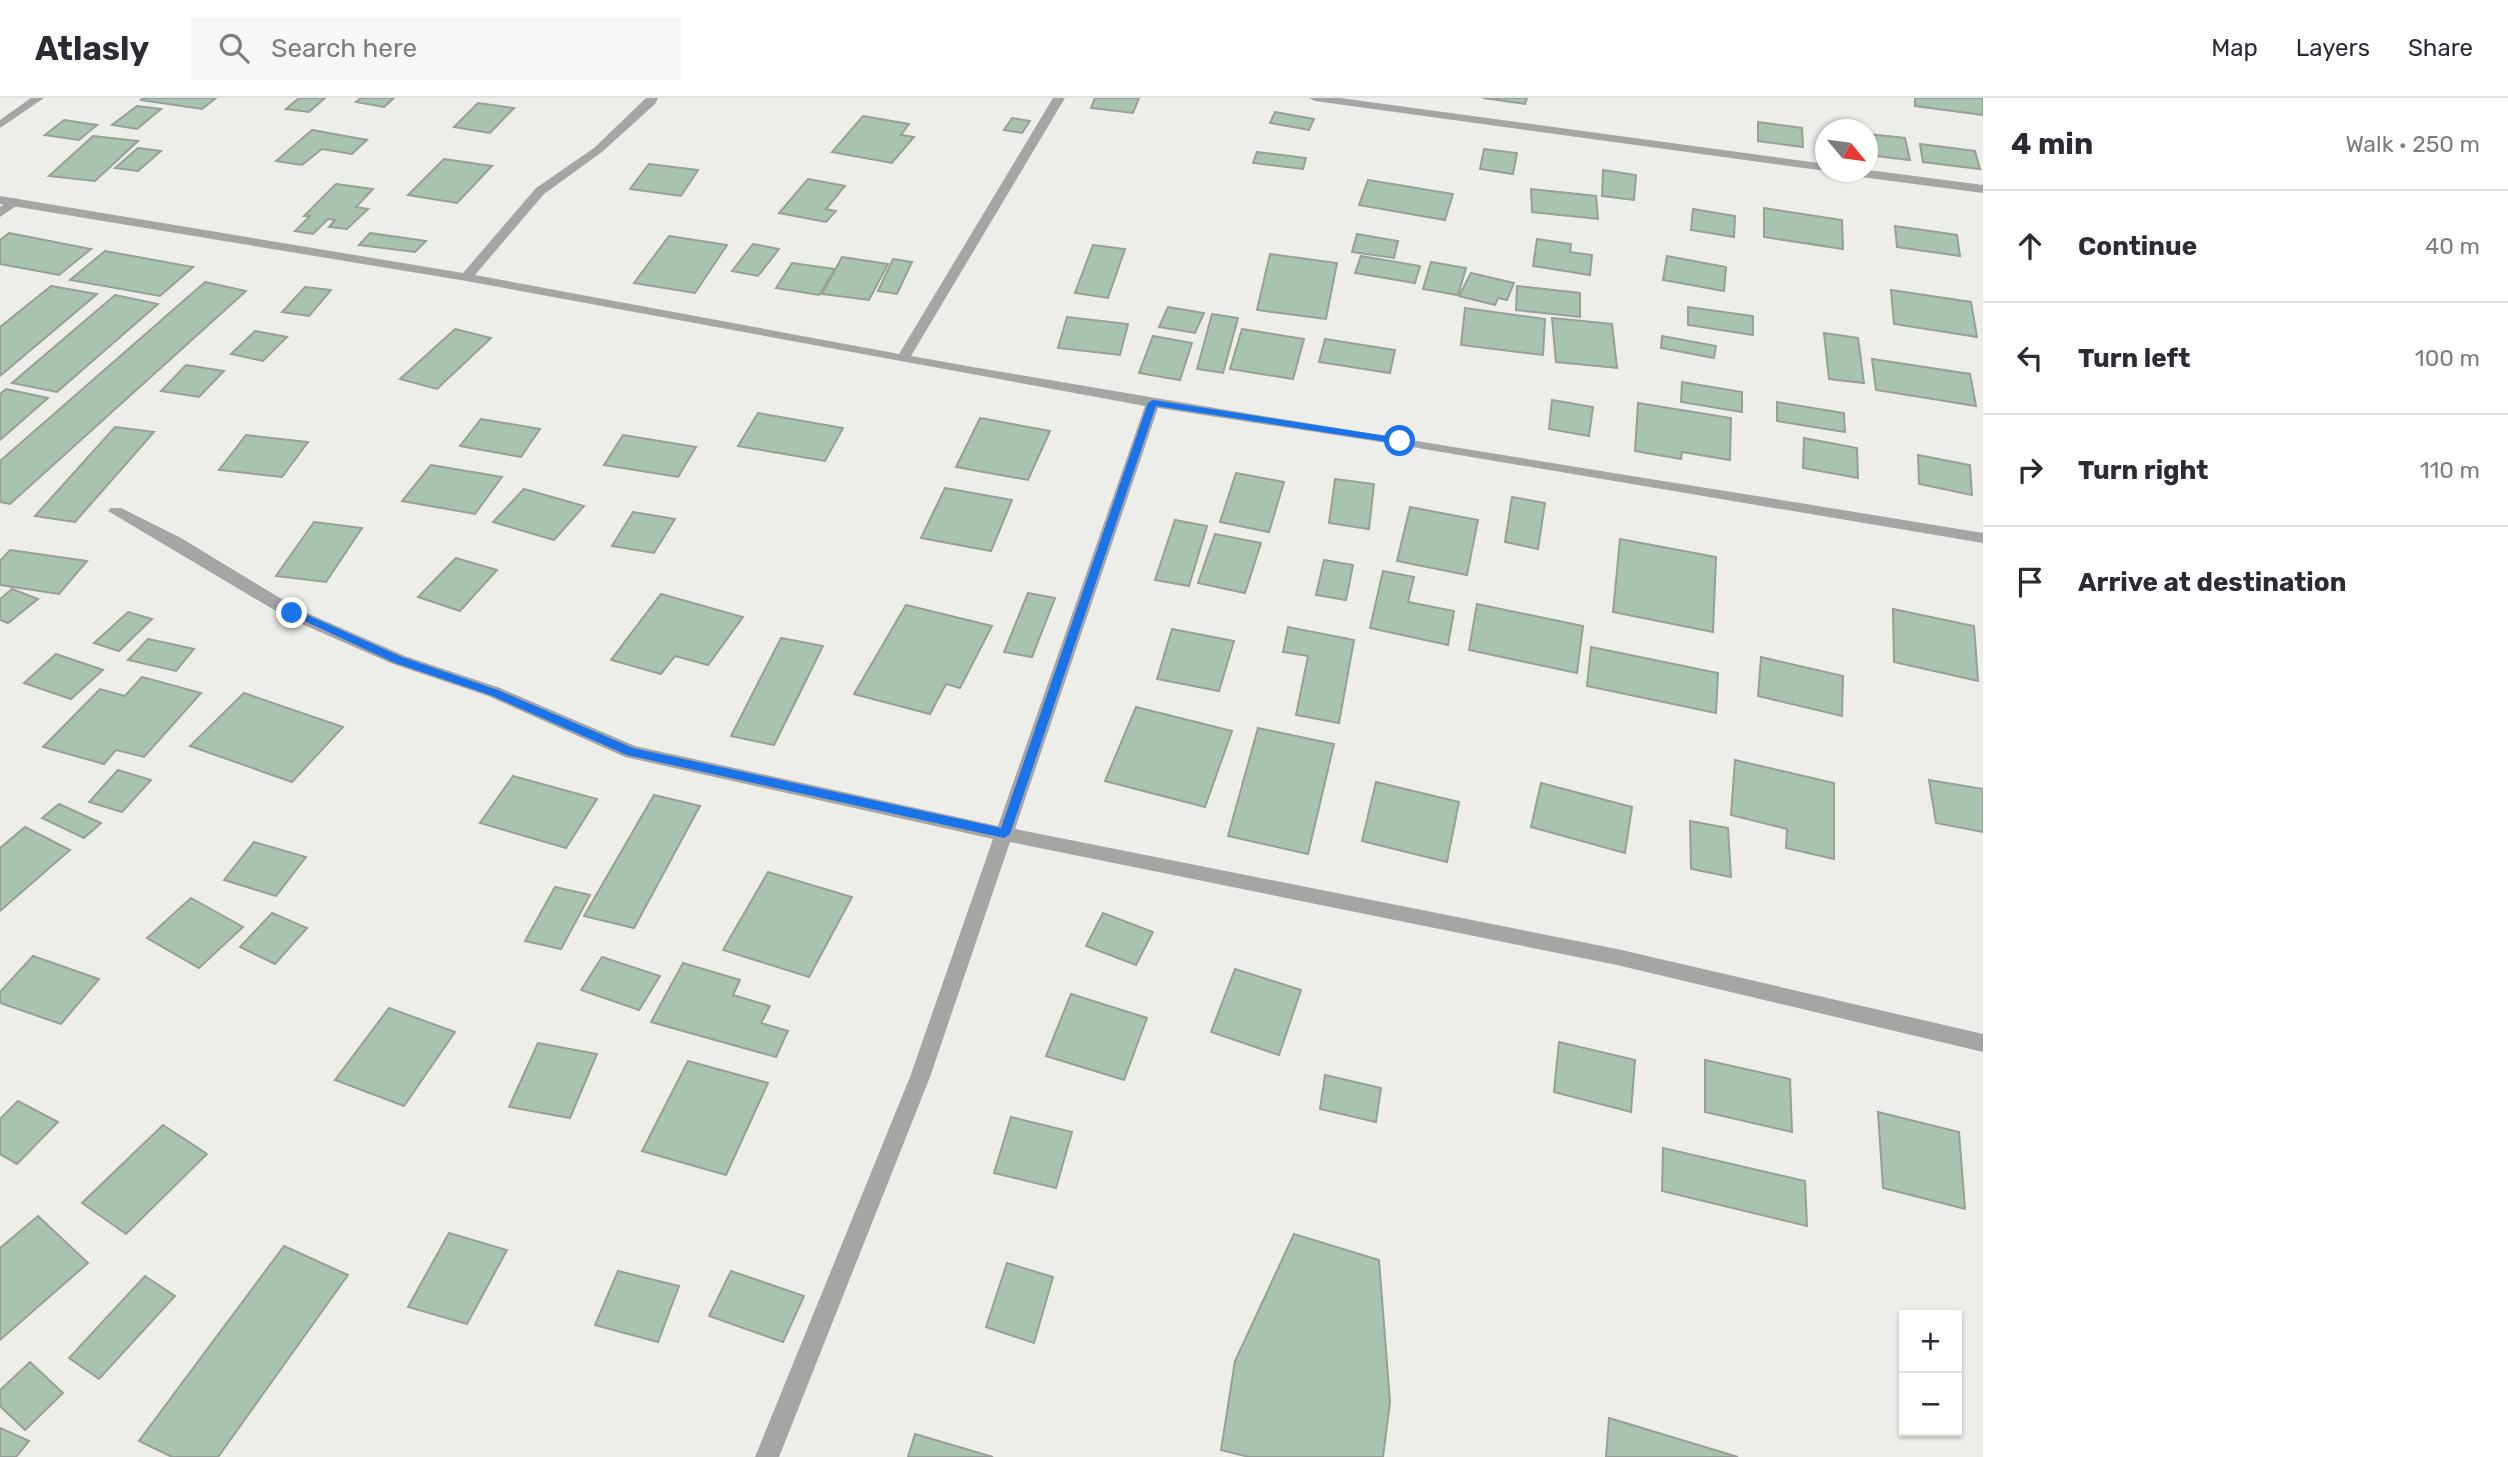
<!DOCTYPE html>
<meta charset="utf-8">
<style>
body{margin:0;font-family:Rubik,sans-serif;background:#f7f7f7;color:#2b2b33}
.controls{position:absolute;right:21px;bottom:21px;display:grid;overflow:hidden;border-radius:0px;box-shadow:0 2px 5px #0004}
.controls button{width:63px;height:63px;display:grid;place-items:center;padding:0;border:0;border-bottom:2px solid #e1e1e2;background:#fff;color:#2b2b33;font:35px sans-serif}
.compass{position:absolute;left:1815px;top:21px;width:63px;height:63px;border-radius:50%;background:#fff;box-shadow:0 2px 5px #0004;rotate:119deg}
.stop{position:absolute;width:21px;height:21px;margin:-16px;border:5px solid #1a73e8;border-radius:50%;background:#fff}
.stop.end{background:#1a73e8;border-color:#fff;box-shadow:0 2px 7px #0008}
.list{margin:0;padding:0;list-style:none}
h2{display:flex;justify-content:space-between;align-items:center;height:91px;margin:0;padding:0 28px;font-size:30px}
h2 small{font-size:23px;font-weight:400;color:#7c7c81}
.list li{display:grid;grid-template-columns:46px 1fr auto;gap:21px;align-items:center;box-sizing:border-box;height:112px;padding:0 28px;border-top:2px solid #e1e1e2}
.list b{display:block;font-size:26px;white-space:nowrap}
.list em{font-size:23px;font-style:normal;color:#7c7c81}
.icon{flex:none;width:38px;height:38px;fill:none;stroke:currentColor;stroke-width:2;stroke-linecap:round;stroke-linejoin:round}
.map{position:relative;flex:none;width:1983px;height:1359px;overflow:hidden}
header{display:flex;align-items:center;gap:42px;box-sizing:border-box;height:98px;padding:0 35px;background:#fff;border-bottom:2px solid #e1e1e2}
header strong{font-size:33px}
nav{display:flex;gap:38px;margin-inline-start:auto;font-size:24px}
.search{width:490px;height:63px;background:#f7f7f7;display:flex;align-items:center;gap:18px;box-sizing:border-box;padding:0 24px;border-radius:0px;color:#7c7c81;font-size:26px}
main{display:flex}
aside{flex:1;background:#fff}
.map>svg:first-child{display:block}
.building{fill:#a8c3af;stroke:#999e9a;stroke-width:2}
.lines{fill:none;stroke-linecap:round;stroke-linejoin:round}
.lane{fill:#a6a5a3;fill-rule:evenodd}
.street{fill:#a6a5a3;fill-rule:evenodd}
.route{fill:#1a73e8}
</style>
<header>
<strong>Atlasly</strong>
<div class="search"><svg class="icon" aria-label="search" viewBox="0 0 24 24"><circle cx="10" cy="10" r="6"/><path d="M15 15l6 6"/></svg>Search here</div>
<nav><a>Map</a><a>Layers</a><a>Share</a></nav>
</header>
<main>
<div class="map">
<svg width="1983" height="1359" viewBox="0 0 1983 1359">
<rect width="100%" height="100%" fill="#edeee9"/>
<g class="building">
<polygon points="143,0 216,0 202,11 141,2"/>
<polygon points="299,0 325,0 309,14 286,11"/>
<polygon points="361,0 394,0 384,9 356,4"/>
<polygon points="1095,0 1139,0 1133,15 1091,10"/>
<polygon points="1483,0 1527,0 1525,6"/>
<polygon points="1915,0 1983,0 1983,17 1915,8"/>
<polygon points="478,5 514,10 490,35 454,29"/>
<polygon points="137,8 161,11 137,31 112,27"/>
<polygon points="1275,14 1314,21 1309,32 1270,25"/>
<polygon points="863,18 909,26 901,37 914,39 892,65 832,54"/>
<polygon points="1012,20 1030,23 1022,35 1004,32"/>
<polygon points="64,22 97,27 79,42 45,37"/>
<polygon points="1758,24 1802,30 1803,49 1758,43"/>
<polygon points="312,32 367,42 352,56 322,51 302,67 276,63"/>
<polygon points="1868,36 1905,40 1910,62 1868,57"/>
<polygon points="93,38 138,43 95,83 49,78"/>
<polygon points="1920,46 1975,53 1980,71 1923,64"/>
<polygon points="138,50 161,53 138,73 115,70"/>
<polygon points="1484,51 1517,55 1513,76 1480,71"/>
<polygon points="1257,54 1306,60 1303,71 1253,65"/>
<polygon points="444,61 492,68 457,105 408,97"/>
<polygon points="649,66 698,72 681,98 630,91"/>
<polygon points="1603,72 1636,77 1634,102 1602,98"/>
<polygon points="808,81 845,88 826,111 836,113 826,124 779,115"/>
<polygon points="1368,82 1453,96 1445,122 1359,107"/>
<polygon points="336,86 373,91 356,109 368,111 347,131 329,129 335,122 328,121 313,136 295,133 310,118 304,118"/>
<polygon points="1531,91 1596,98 1598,121 1532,114"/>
<polygon points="1764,110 1842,122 1843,151 1764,139"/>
<polygon points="1693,111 1735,118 1734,139 1691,132"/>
<polygon points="1895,128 1957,137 1960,158 1897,149"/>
<polygon points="9,135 91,151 59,177 0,166 0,142"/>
<polygon points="370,135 426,143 415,154 359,147"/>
<polygon points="1357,136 1398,143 1394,160 1352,154"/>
<polygon points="669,138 727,147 695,195 634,185"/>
<polygon points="1537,141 1571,146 1570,154 1592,157 1590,177 1533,168"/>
<polygon points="753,146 779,151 758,178 732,173"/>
<polygon points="1093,147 1125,151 1108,200 1075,195"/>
<polygon points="105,153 193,169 160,198 70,182"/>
<polygon points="1270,156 1337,165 1326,221 1257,212"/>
<polygon points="1361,158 1420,168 1415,185 1355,175"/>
<polygon points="1667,158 1726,169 1724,193 1663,182"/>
<polygon points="842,159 888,166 869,202 822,196"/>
<polygon points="893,161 912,164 897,196 878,193"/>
<polygon points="1431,164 1466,170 1458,197 1423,191"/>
<polygon points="792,165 835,171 819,197 776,190"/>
<polygon points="1471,175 1514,185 1507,202 1498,200 1495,207 1459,198"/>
<polygon points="205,184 246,193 10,406 0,404 0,363"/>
<polygon points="51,188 97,196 0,278 0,229"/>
<polygon points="1517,188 1580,195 1580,219 1516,212"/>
<polygon points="305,189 331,192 309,218 282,214"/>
<polygon points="1891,192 1971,204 1977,239 1894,226"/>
<polygon points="115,197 158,206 57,294 12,285"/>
<polygon points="1168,209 1204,215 1195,235 1159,229"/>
<polygon points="1688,209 1753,218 1753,237 1688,227"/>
<polygon points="1465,210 1545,221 1543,257 1461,247"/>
<polygon points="1212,216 1238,220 1223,275 1197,271"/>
<polygon points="1067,219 1128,226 1120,257 1058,250"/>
<polygon points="1552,220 1612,226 1617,270 1556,264"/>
<polygon points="455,231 491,240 437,291 400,281"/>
<polygon points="1242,231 1304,241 1293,281 1230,271"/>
<polygon points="255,233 287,239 263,263 231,256"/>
<polygon points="1824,235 1858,240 1864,285 1829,281"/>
<polygon points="1153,238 1192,245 1180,282 1139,275"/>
<polygon points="1662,238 1716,248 1714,260 1661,250"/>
<polygon points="1325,241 1395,252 1390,275 1319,264"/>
<polygon points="1872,261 1970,276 1976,308 1876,292"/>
<polygon points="186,267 224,273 199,299 161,293"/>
<polygon points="1682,284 1742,294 1742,314 1681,304"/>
<polygon points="6,291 48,300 0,342 0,296"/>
<polygon points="1552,302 1593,309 1589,338 1549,331"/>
<polygon points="1777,304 1844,315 1845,334 1777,323"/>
<polygon points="1638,305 1731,320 1730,362 1682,354 1681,361 1635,353"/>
<polygon points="758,315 843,330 825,363 738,348"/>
<polygon points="980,320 1050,333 1028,382 956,369"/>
<polygon points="481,321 540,331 521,359 460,348"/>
<polygon points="115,329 154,334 75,424 35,418"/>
<polygon points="246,337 308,344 282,379 219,372"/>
<polygon points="623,337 696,349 678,379 604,367"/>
<polygon points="1804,340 1857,350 1858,380 1803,370"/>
<polygon points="1918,357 1970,367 1972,397 1919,386"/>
<polygon points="431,367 502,379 475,416 402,403"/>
<polygon points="1236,375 1284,384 1269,434 1220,424"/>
<polygon points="1335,381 1374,386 1369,431 1329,425"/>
<polygon points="945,390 1012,402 991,453 921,440"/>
<polygon points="524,391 584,408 554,442 493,424"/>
<polygon points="1512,399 1545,405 1538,451 1505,444"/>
<polygon points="1410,409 1478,422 1467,477 1397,463"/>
<polygon points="633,414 675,421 654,455 612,448"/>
<polygon points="1175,422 1207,428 1189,488 1155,482"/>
<polygon points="314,424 362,430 326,484 276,478"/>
<polygon points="1215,436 1261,445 1245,495 1198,485"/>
<polygon points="1620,441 1716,459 1713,534 1613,514"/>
<polygon points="10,452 87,463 59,496 0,487 0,463"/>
<polygon points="456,460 497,472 460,513 418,499"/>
<polygon points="1324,462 1353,467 1346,502 1316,497"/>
<polygon points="1383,473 1414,479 1408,504 1454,513 1448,547 1370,530"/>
<polygon points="12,491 38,501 8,525 0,522 0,501"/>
<polygon points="1028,495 1055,500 1032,559 1004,554"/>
<polygon points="661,496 743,519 708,567 675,558 661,576 611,562"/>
<polygon points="1477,506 1583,528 1577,575 1469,552"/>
<polygon points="906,507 992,528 960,590 946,586 930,616 854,596"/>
<polygon points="1893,511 1974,528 1978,583 1894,564"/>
<polygon points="128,514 152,521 119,553 94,545"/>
<polygon points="1288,529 1354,542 1339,625 1296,617 1308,558 1283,554"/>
<polygon points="1172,531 1234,543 1219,593 1157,581"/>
<polygon points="781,540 823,548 774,647 731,638"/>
<polygon points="148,541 194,551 176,573 128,562"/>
<polygon points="1591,549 1718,575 1716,615 1587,588"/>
<polygon points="56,556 103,572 71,601 24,585"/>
<polygon points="1761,559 1843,578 1842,618 1758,598"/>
<polygon points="142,579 201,595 144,659 116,652 104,666 43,649 100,591 125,598"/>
<polygon points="244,595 343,629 292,684 190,648"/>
<polygon points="1136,609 1232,633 1205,709 1105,683"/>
<polygon points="1258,630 1334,646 1308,756 1228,738"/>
<polygon points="1735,662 1834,685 1834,761 1786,750 1787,731 1731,717"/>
<polygon points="118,672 151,682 122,714 89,704"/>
<polygon points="513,678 597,701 566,750 480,725"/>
<polygon points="1929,682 1983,691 1983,734 1936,725"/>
<polygon points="1376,684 1459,704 1447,764 1362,743"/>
<polygon points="1541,685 1632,709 1625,755 1531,729"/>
<polygon points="654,697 700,708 634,830 584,818"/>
<polygon points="59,706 101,725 84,740 42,720"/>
<polygon points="1690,723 1728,730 1731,779 1691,771"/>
<polygon points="25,729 70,752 0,813 0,750"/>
<polygon points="254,744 306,759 276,798 224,782"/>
<polygon points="768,774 852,799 809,879 723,852"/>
<polygon points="555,789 590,797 561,851 525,843"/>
<polygon points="191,800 243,829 199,870 147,840"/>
<polygon points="272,815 307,830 275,866 240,849"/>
<polygon points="1103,815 1153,834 1136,867 1086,848"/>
<polygon points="33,858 99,881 61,926 0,905 0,894"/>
<polygon points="602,859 660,878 639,912 581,892"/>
<polygon points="683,865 740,882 733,897 770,908 761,925 788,933 776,959 651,924"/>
<polygon points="1235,871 1301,892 1279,957 1211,934"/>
<polygon points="1071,896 1147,920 1124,982 1046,958"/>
<polygon points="389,910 455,934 404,1008 335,982"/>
<polygon points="1559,944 1635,962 1631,1014 1554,994"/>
<polygon points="538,945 597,956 570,1020 509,1009"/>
<polygon points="1705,962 1790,981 1792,1034 1705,1014"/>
<polygon points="688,963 768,985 726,1077 642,1053"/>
<polygon points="1325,977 1381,990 1376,1024 1320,1011"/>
<polygon points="18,1003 58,1024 17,1066 0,1056 0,1021"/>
<polygon points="1878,1014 1959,1034 1965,1111 1883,1090"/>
<polygon points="1011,1019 1072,1034 1056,1090 994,1075"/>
<polygon points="163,1027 207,1056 126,1136 82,1105"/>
<polygon points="1663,1050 1805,1083 1807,1128 1662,1093"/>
<polygon points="38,1118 88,1165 0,1242 0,1150"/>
<polygon points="449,1135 507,1152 467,1226 408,1209"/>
<polygon points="1294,1136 1379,1162 1390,1304 1383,1359 1249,1359 1221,1352 1235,1263"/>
<polygon points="284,1148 348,1177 218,1359 172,1359 139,1343"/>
<polygon points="1007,1165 1053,1179 1034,1245 986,1229"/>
<polygon points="618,1173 679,1188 658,1244 595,1227"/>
<polygon points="731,1173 804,1198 783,1244 709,1218"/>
<polygon points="145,1178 175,1198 99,1281 69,1260"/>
<polygon points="30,1264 63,1295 25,1332 0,1308 0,1292"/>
<polygon points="1609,1320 1738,1359 1606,1359"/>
<polygon points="0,1330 29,1343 16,1359 0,1359"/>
<polygon points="915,1336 993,1359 908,1359"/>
</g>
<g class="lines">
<polygon class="lane" points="14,100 18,101 18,107 0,119 0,109"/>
<g class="street">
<polygon points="31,0 44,0 0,30 0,22"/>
<path d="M 646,0 L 658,0 L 655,6 L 602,54 L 544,96 L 475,177 L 899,256 L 1053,0 L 1065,0 L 911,258 C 1268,321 1626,376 1983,435 L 1983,445 L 1400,347 L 1158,310 L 1015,731 L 1617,851 L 1983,936 L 1983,954 L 1617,867 L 1010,744 L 930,979 L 779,1359 L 755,1359 L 910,979 L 993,741 L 625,659 L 488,598 L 393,566 L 286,519 L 108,413 L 111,410 L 121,410 L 181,440 L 298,511 L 405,558 L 500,590 L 635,648 L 998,728 L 1145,308 L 466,183 L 0,106 L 0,98 L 463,175 L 536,90 L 594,50 Z"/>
<polygon points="1309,0 1340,0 1826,66 1826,73 1315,3"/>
<polygon points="1868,72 1983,87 1983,95 1853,78 1847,74"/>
</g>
</g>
<polygon class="route" points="1153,302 1400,340 1405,343 1400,346 1156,308 1010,736 1004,740 627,657 490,597 395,565 287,515 296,512 402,559 498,592 633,650 1001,730 1148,305"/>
</svg>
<div class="controls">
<button>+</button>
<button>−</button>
</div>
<svg class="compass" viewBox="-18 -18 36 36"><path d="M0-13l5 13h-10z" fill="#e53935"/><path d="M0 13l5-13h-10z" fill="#7c7c81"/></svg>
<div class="stop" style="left:1400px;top:343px"></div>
<div class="stop end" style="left:292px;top:515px"></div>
</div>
<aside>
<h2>4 min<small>Walk · 250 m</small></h2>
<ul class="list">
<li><svg class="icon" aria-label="ahead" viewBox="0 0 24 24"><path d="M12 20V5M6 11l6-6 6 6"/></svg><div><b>Continue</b></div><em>40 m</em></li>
<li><svg class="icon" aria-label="left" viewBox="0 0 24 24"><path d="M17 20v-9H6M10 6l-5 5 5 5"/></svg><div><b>Turn left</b></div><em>100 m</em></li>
<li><svg class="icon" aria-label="right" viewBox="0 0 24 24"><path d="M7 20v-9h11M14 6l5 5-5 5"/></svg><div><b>Turn right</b></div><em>110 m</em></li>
<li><svg class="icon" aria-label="arrive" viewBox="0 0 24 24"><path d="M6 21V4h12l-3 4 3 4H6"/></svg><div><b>Arrive at destination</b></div></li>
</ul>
</aside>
</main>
